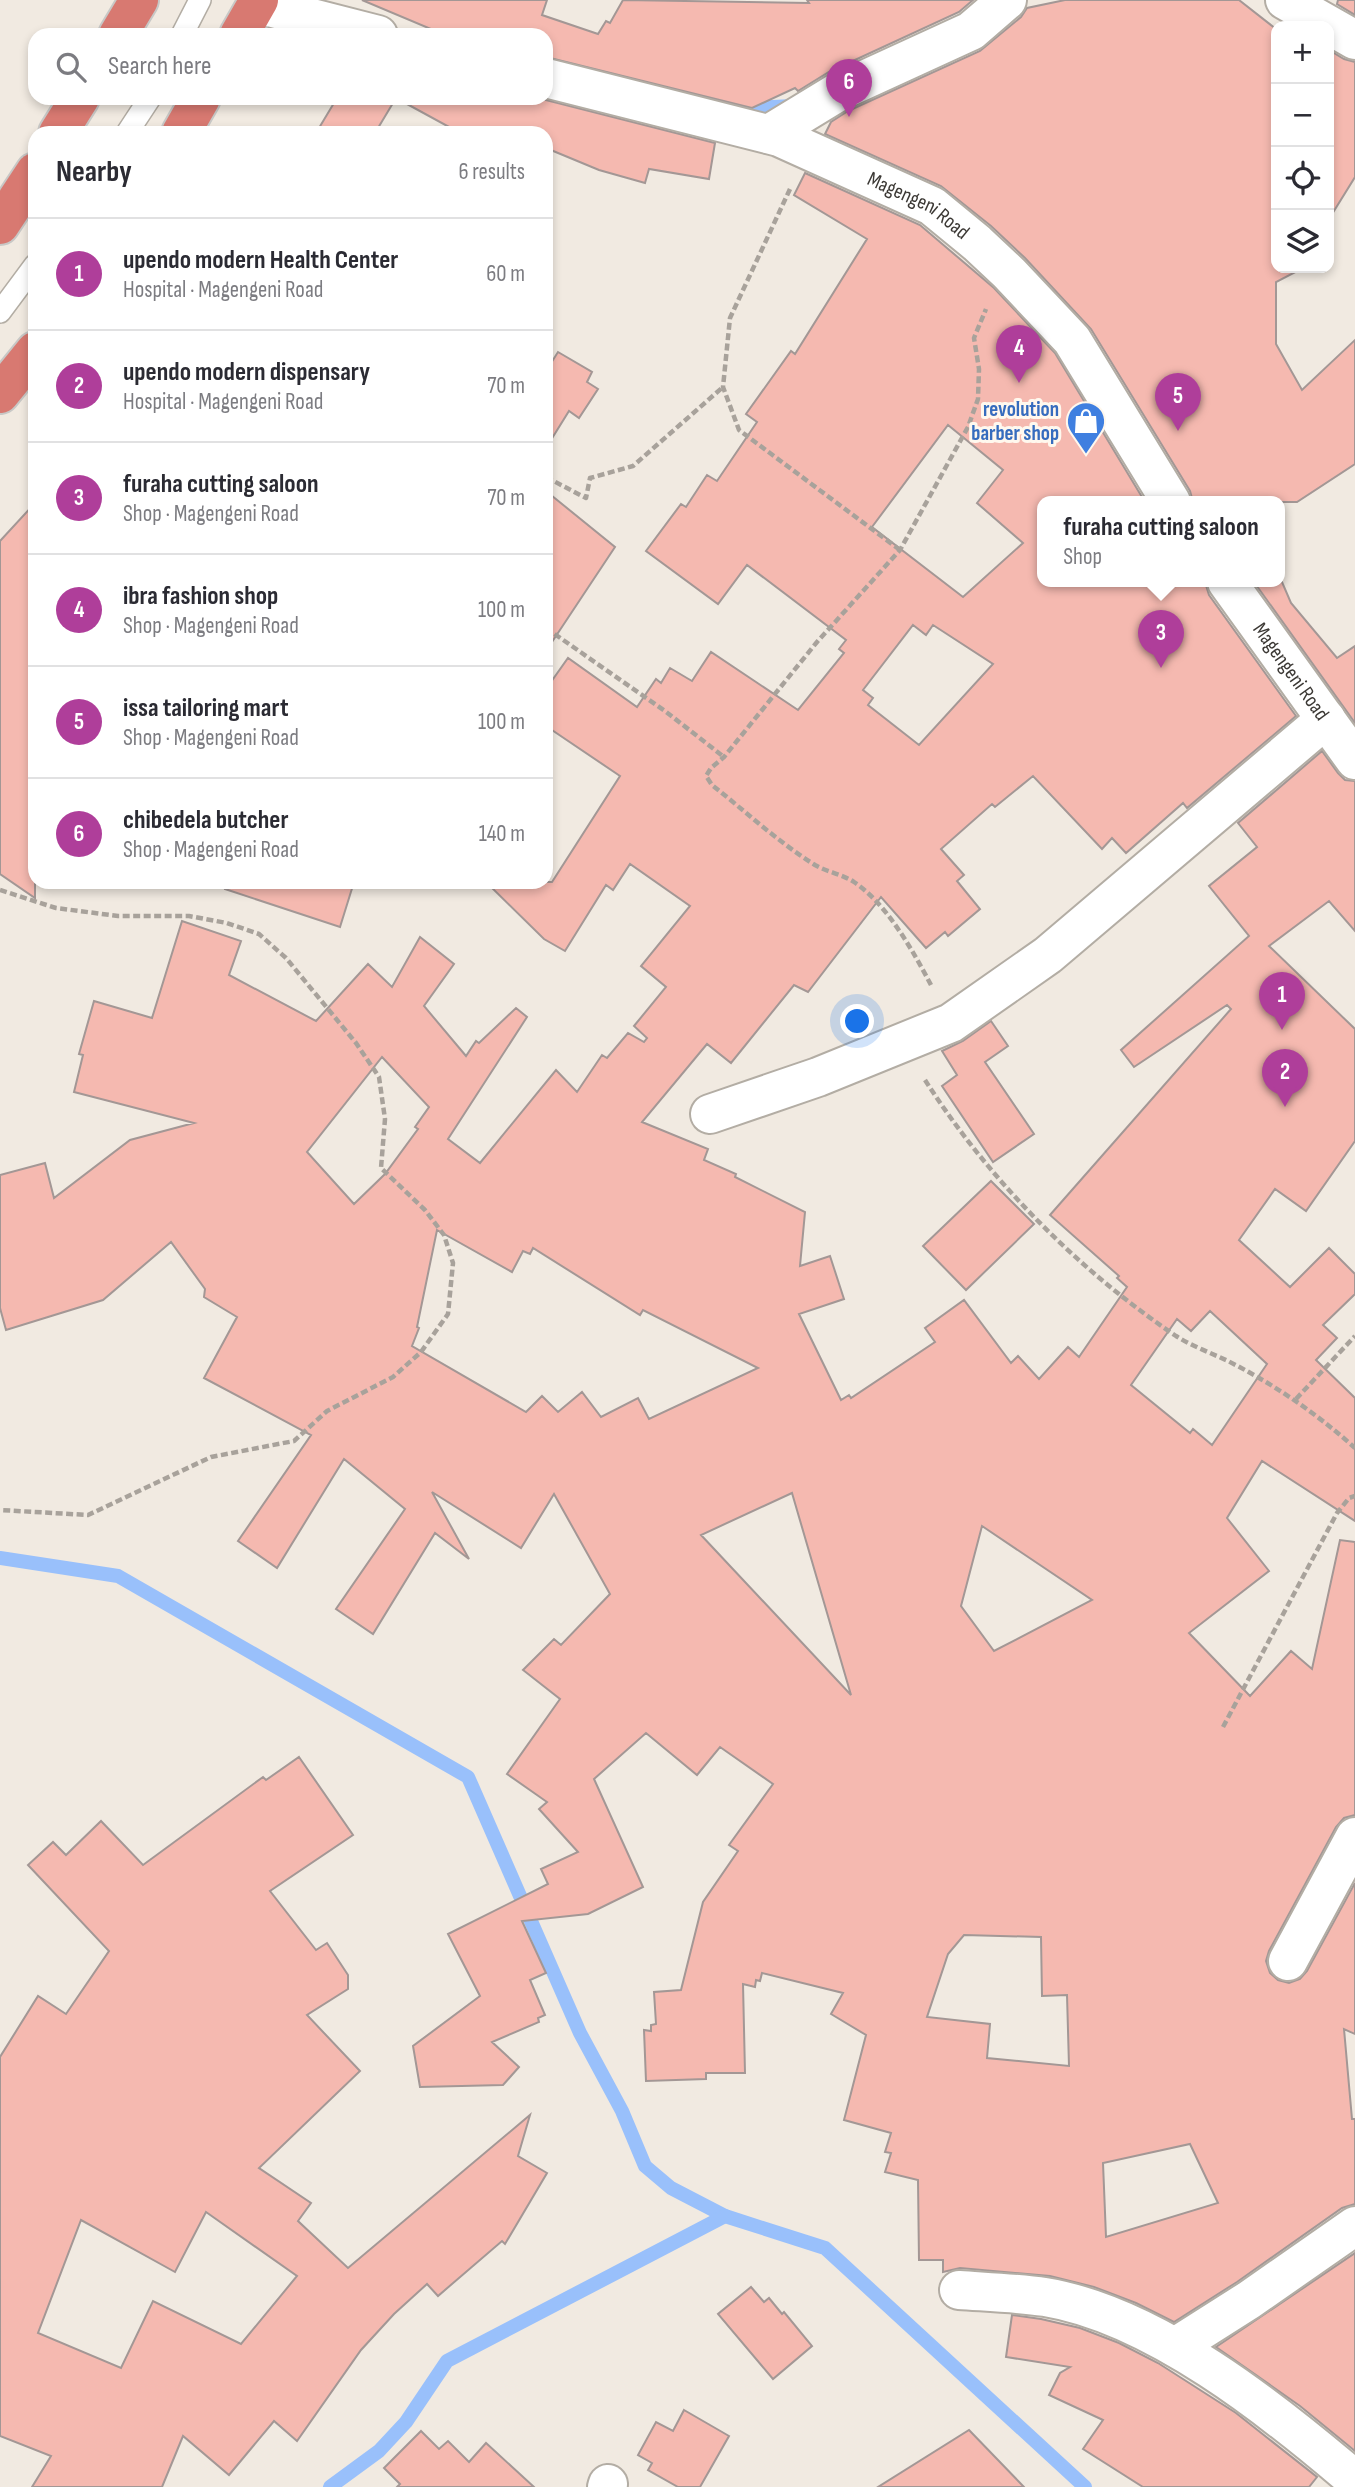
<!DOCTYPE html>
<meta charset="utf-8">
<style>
body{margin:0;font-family:"Sofia Sans Condensed",sans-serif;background:#f2f2f3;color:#2b2b33}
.controls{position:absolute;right:21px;top:21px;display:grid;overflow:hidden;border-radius:14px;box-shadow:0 4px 10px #0003}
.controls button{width:63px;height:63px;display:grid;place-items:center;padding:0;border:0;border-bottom:2px solid #e1e1e2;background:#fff;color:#2b2b33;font:35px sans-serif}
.you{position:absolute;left:858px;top:1022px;width:24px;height:24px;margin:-18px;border:5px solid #fff;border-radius:50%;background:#1a73e8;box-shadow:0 0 0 10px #1a73e833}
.badge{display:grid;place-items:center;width:46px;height:46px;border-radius:50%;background:#af3e9a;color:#fff;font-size:23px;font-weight:700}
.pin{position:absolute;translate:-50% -58px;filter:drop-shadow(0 2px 4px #0008)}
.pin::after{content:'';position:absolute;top:37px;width:24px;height:21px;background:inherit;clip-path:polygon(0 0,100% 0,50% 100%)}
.popup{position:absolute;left:1037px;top:496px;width:248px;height:91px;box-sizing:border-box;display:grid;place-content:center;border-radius:14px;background:#fff;filter:drop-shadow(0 2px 5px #0005);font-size:23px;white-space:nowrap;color:#7c7c81}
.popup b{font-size:26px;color:#2b2b33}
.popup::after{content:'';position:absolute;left:50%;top:100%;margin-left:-14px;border:14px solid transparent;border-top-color:#fff}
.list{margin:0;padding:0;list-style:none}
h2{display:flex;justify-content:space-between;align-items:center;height:91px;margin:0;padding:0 28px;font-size:30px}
h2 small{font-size:23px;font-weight:400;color:#7c7c81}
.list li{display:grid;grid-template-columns:46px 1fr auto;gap:21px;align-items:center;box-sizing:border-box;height:112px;padding:0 28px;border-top:2px solid #e1e1e2}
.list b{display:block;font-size:26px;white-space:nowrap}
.list p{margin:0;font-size:23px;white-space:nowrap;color:#7c7c81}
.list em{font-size:23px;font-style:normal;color:#7c7c81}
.icon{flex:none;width:38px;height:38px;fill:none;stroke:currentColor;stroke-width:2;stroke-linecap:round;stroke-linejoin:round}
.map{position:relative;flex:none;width:1355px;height:2487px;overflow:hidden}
.search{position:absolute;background:#fff;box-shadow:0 4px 10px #0003;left:28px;top:28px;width:525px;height:77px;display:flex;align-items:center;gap:18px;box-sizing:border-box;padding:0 24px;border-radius:21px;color:#7c7c81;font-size:26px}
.panel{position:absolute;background:#fff;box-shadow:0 4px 10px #0003;left:28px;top:126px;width:525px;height:763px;border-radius:21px}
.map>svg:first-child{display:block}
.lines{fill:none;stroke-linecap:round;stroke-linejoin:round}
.stream{stroke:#99c0fb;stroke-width:14}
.building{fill:#f5b9b0;stroke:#a39795;stroke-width:2;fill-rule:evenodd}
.lane-casing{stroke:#b3ada4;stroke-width:24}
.street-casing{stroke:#b3ada4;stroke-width:42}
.highway-casing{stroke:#c8c8c6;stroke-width:42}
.path{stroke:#a8a29b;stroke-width:4.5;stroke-dasharray:7 3.5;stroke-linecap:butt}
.lane{stroke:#fff;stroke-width:21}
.street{stroke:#fff;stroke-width:38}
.highway{stroke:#d87971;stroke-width:38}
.labels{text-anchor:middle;stroke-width:6;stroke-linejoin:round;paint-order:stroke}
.street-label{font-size:21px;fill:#3c3935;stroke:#fff8ee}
.shop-label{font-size:21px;font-weight:bold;fill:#366cbe;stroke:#fff8ee;text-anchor:end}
</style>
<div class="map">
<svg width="1355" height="2487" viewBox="0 0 1355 2487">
<rect width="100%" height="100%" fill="#f1eae1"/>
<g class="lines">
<g class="stream">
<polyline points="716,103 749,108 793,106"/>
<polyline points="0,1558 118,1576 468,1777 580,2033 622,2111 645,2166 671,2188 725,2216 825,2248 1085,2487"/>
<polyline points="330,2487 379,2451 406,2422 447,2361 725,2216"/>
</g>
</g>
<g class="building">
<polygon points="362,0 547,0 542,15 598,34 606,21 610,23 623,0 809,3 807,0 973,0 959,12 829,72 798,91 795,88 752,108 546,57 546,35 445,35"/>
<polygon points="1065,0 1239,0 1276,29 1276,268 1303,268 1276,282 1276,344 1302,390 1355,340 1355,464 1297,502 1193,502 1190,491 1091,329 1025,258 991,226 941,186 825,134 831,122 848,111 980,51 1021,17 1027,8"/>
<polygon points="1338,0 1355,0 1355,15 1337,4"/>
<polygon points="1329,50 1344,59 1355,62 1355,177 1329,219"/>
<polygon points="337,98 396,98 375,133 316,133"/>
<polygon points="396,98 538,98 715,143 709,179 649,169 645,183 599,170 546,148 546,133 460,133"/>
<path d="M 805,173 L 920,225 L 994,288 L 1055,353 L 1145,502 L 1042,502 L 1042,582 L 1205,582 L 1209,595 L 1296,716 L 1187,808 L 1183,803 L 1126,853 L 1112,838 L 1102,849 L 1033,776 L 995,807 L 992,804 L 941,849 L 964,875 L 957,881 L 980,909 L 948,936 L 945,932 L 926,948 L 881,897 L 808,992 L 794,985 L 731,1063 L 707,1044 L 642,1122 L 708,1149 L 704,1160 L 736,1174 L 735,1177 L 805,1212 L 800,1266 L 830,1256 L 844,1299 L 799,1314 L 841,1400 L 849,1395 L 851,1398 L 935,1342 L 925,1328 L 964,1300 L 1011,1363 L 1018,1356 L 1039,1379 L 1068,1347 L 1079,1357 L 1127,1287 L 1117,1278 L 1119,1276 L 1050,1215 L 1231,1009 L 1227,1005 L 1134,1067 L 1121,1050 L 1249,936 L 1209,886 L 1257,847 L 1238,823 L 1322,751 L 1338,773 L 1345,780 L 1355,781 L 1355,931 L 1329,901 L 1269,946 L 1355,1029 L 1355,1141 L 1306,1211 L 1275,1189 L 1239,1240 L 1290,1287 L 1329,1248 L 1355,1274 L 1355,1294 L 1323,1325 L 1337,1338 L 1316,1360 L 1355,1398 L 1355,1521 L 1262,1461 L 1227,1518 L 1269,1571 L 1189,1633 L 1250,1696 L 1291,1651 L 1312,1669 L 1340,1540 L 1355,1542 L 1355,1815 L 1344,1818 L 1336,1827 L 1269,1951 L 1266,1961 L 1270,1973 L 1278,1980 L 1289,1983 L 1300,1979 L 1307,1971 L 1355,1883 L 1355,2034 L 1344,2029 L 1352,2119 L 1355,2119 L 1355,2204 L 1342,2208 L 1237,2282 L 1174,2322 L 1136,2303 L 1094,2287 L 1050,2276 L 960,2268 L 943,2272 L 943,2260 L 919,2260 L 918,2180 L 885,2172 L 891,2153 L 885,2152 L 891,2133 L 844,2120 L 866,2035 L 831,2014 L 843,1993 L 762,1973 L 760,1981 L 756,1980 L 755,1987 L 743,1984 L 745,2073 L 706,2073 L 706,2079 L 646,2081 L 644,2030 L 651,2031 L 651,2025 L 656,2024 L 654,1992 L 681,1990 L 703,1902 L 738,1851 L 729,1845 L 773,1784 L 720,1747 L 697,1775 L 646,1733 L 594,1779 L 643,1887 L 588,1914 L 522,1921 L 546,1973 L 530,1980 L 545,2015 L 538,2018 L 539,2022 L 492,2042 L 519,2067 L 503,2085 L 420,2087 L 413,2046 L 480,1996 L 448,1934 L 548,1884 L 541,1869 L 578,1852 L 539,1809 L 547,1802 L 507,1774 L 560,1699 L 523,1670 L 554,1639 L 561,1645 L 610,1594 L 554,1494 L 521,1548 L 432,1492 L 469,1559 L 435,1533 L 373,1634 L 336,1609 L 405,1509 L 344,1459 L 277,1568 L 238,1541 L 311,1435 L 204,1378 L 237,1317 L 204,1297 L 205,1289 L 171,1242 L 103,1300 L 6,1330 L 0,1308 L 0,1175 L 45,1163 L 54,1198 L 130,1140 L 194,1123 L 74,1092 L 83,1055 L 79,1054 L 94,1001 L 152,1018 L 182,921 L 241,941 L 229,975 L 316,1021 L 368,964 L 392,987 L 420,937 L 454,964 L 424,1006 L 466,1056 L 476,1041 L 479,1043 L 516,1008 L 527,1017 L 448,1139 L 480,1163 L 556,1070 L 577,1092 L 602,1055 L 607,1058 L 628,1033 L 644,1042 L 647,1038 L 634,1026 L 666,987 L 641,966 L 690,906 L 630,864 L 613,890 L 606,885 L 565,951 L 544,939 L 486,882 L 552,882 L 620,776 L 546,726 L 546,689 L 568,658 L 637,707 L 656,679 L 661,683 L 670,668 L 692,681 L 711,652 L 798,710 L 844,653 L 839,649 L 846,640 L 747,565 L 718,604 L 646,551 L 681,504 L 686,507 L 707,475 L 717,481 L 757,422 L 746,414 L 791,351 L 795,354 L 867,239 L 794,195 ZM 948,425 L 1003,470 L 977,503 L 1023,543 L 963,597 L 872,527 ZM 913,625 L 926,635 L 933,625 L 993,664 L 919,745 L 868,705 L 873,698 L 863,690 ZM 382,1057 L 429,1107 L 415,1127 L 418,1129 L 385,1174 L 354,1204 L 307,1152 ZM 437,1230 L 512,1272 L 523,1251 L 530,1254 L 533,1248 L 640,1315 L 643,1310 L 758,1368 L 649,1419 L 638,1398 L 601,1417 L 582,1392 L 558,1412 L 542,1396 L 526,1412 L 412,1346 L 419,1328 L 417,1327 ZM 1210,1311 L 1267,1364 L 1212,1445 L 1193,1429 L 1190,1433 L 1131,1385 L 1177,1319 L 1191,1331 ZM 792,1493 L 851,1695 L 701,1535 ZM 982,1526 L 1092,1600 L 994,1651 L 961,1606 ZM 964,1935 L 1041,1937 L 1042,1996 L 1067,1995 L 1069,2066 L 987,2058 L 990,2024 L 927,2017 L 948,1954 ZM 1190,2144 L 1218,2203 L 1106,2237 L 1103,2163 Z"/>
<polygon points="558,352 592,372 587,382 598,389 579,418 569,411 546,448 546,371"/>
<polygon points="546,491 615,547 546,651"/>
<polygon points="35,503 35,898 0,874 0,541"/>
<polygon points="1254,582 1282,582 1291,603 1337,658 1355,646 1355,723"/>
<polygon points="226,882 354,882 340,927 225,889"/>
<polygon points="991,1021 1008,1046 985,1062 1034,1134 993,1162 942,1086 957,1075 942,1051 963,1041"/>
<polygon points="991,1181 1034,1224 966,1290 923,1246"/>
<path d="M 299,1757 L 353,1835 L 270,1891 L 316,1950 L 327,1943 L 348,1975 L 348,1989 L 307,2015 L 360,2071 L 259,2168 L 311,2203 L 298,2221 L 348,2268 L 530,2115 L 518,2156 L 547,2173 L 505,2244 L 502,2241 L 438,2296 L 427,2284 L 394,2314 L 361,2350 L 297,2441 L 274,2421 L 229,2475 L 183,2436 L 162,2487 L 32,2487 L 51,2456 L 0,2436 L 0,2057 L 38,1996 L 66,2014 L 109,1951 L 28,1865 L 53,1842 L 66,1855 L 101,1821 L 143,1865 L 263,1777 L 266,1780 ZM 206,2212 L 297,2276 L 241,2344 L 153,2301 L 121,2368 L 38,2333 L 81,2220 L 175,2272 Z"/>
<polygon points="1355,2253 1355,2451 1300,2406 1216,2347"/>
<polygon points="751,2287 764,2302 769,2298 782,2314 784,2312 812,2346 773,2379 718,2314"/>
<polygon points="1012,2315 1041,2319 1080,2328 1119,2343 1158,2363 1236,2413 1317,2477 1309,2487 1143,2487 1083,2449 1103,2420 1049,2395 1060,2373 1070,2367 1006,2357"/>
<polygon points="684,2410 729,2436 700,2487 678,2487 648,2470 652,2463 638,2455 656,2422 673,2431"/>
<polygon points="969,2430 1024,2487 878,2487"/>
<polygon points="421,2431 439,2449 448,2441 469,2462 486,2443 534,2487 397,2487 400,2484 384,2468"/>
</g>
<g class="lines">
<g class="lane-casing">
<g id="lane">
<polyline points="182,35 200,0"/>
<polyline points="127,133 150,98"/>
<polyline points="0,312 35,265"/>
</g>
</g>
<g class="street-casing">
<g id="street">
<polyline points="1285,0 1355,40"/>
<polyline points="257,4 378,35"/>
<path id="s1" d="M 546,78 L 779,137 L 932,206 L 977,243 L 1009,273 L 1072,340 L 1171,502"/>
<polyline points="769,134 838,92 971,31 1007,0"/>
<path id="s2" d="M 1227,582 L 1355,760"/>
<polyline points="710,1114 818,1077 951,1023 1048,955 1326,719"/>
<polyline points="1288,1961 1355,1837"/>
<path d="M 959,2290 C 988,2292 1017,2293 1045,2297 C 1154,2315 1272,2409 1355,2480"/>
<polyline points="1175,2347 1249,2300 1355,2226"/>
<polyline points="607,2487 608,2484"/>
</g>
</g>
<g class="highway-casing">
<g id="highway">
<polyline points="118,35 139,0"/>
<polyline points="239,35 259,0"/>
<polyline points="58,133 80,98"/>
<polyline points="181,133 201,98"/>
<polyline points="0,225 35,172"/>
<polyline points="0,394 35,351"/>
</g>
</g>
<g class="path">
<polyline points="790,189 730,318 723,387 739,430 900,550"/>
<polyline points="546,477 586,498 590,478 633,466 723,387"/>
<polyline points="546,628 665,711 724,757"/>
<polyline points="0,890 56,908 118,916 189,916 227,923 259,934 286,958 356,1043 379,1077 385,1119 381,1168 425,1210 444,1235 453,1263 448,1314 421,1352 393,1377 327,1411 294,1441 211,1457 88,1515 0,1510"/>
<path d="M 931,985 C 913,951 887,904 854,882 C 842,874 827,872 815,865 C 778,842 745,811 712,785 L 706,776 L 711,768 L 724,757 L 817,642 L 900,550 L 968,427 L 978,399 L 979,369 L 974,338 L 986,309"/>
<path d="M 925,1080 C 989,1180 1077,1269 1176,1336 C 1192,1346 1211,1353 1228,1361 C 1275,1385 1316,1413 1355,1448"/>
<polyline points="1296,1399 1355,1336"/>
<polyline points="1223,1727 1337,1513 1349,1498 1355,1496"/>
</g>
<use href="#lane" class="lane"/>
<use href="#street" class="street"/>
<use href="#highway" class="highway"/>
</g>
<defs>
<g id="shop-pin" transform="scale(2.0125)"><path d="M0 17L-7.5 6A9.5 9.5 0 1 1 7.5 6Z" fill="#3f7fe0" stroke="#fff8ee"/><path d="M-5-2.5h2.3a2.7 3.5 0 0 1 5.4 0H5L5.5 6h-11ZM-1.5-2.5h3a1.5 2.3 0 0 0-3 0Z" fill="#fff"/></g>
</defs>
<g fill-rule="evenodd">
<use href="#shop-pin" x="1086" y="421"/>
</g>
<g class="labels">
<g class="street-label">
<text dy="7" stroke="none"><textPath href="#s1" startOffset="396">Magengeni Road</textPath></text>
<text dy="7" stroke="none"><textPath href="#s2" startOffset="110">Magengeni Road</textPath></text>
</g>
<g class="shop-label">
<text x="1059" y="416">revolution<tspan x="1059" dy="24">barber shop</tspan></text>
</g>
</g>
</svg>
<div class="controls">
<button>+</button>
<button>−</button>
<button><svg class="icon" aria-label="locate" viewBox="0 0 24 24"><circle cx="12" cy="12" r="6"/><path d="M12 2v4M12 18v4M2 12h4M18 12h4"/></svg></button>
<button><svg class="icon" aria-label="layers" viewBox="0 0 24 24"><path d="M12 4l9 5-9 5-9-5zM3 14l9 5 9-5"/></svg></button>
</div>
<div class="you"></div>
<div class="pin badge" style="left:1282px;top:1030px">1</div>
<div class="pin badge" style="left:1285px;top:1107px">2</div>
<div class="pin badge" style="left:1161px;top:668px">3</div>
<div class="popup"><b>furaha cutting saloon</b>Shop</div>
<div class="pin badge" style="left:1019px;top:383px">4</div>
<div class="pin badge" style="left:1178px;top:431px">5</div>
<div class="pin badge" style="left:849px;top:117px">6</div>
<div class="search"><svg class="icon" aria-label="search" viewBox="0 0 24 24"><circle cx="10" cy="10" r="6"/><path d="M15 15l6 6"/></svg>Search here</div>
<section class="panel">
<h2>Nearby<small>6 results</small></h2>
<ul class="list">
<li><span class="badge">1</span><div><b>upendo modern Health Center</b><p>Hospital · Magengeni Road</p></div><em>60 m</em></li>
<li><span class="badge">2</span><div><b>upendo modern dispensary</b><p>Hospital · Magengeni Road</p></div><em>70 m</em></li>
<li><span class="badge">3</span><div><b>furaha cutting saloon</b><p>Shop · Magengeni Road</p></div><em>70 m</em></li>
<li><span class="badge">4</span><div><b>ibra fashion shop</b><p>Shop · Magengeni Road</p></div><em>100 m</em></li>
<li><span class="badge">5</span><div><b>issa tailoring mart</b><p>Shop · Magengeni Road</p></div><em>100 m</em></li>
<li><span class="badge">6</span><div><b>chibedela butcher</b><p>Shop · Magengeni Road</p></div><em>140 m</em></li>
</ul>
</section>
</div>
